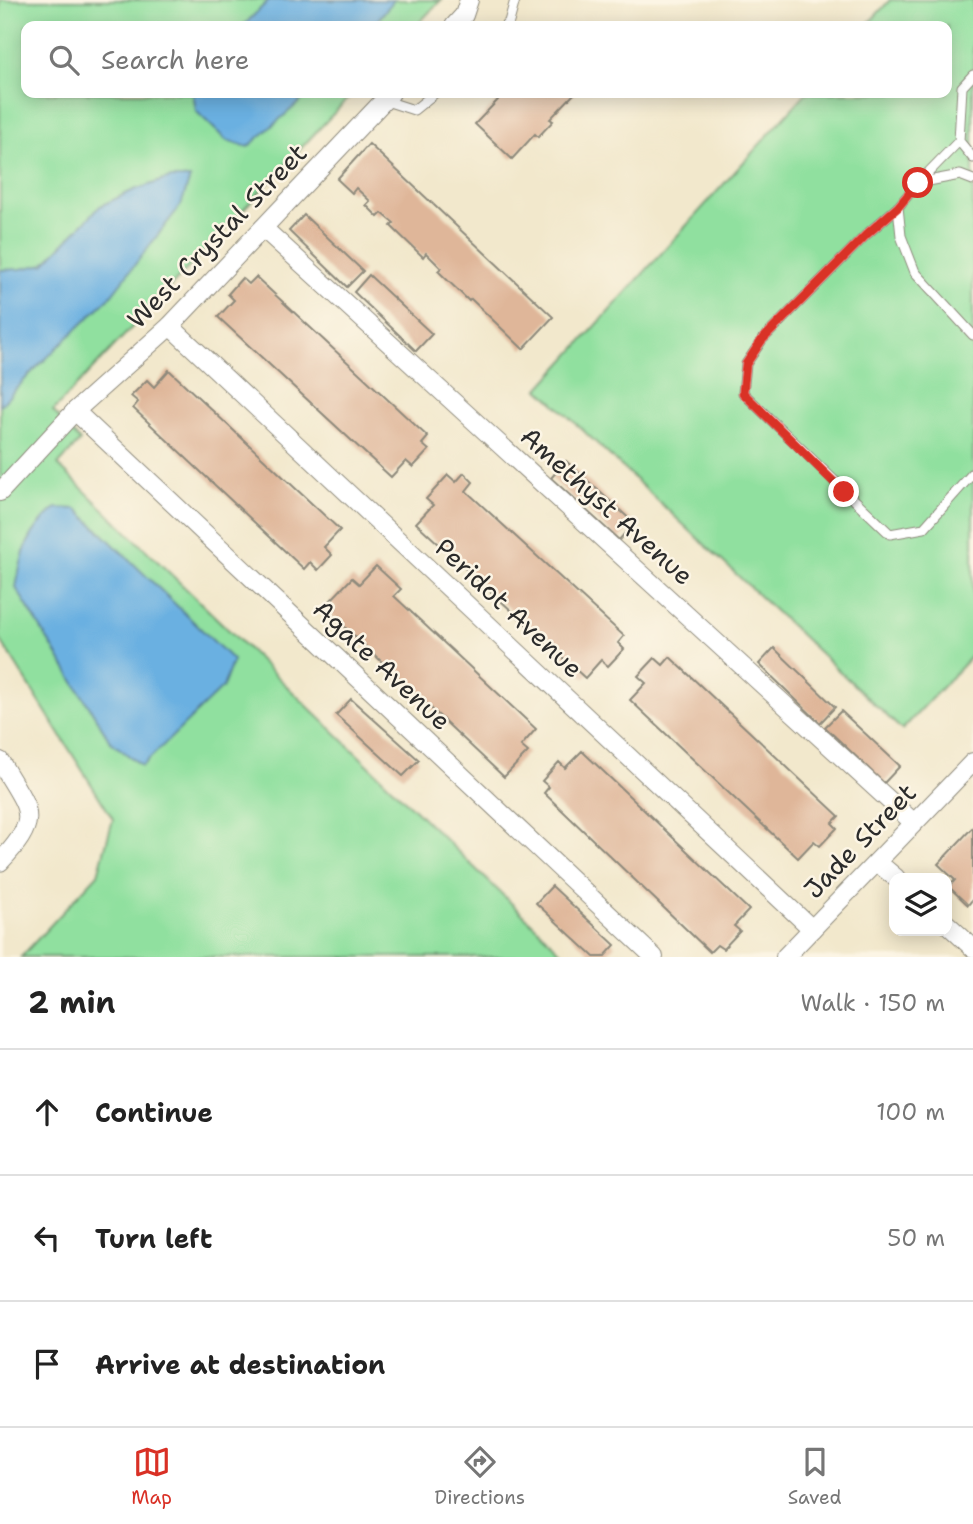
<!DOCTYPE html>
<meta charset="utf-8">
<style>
body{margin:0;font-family:"Shantell Sans",sans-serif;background:#f2f2f2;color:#222}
.controls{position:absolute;right:21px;bottom:21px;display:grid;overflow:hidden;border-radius:14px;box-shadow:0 4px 18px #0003}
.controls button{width:63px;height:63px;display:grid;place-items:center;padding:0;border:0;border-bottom:2px solid #e0e0e0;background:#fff;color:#222;font:35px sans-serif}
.stop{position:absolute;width:21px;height:21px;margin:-16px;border:5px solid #d93025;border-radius:50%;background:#fff}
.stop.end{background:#d93025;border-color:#fff;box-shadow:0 2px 7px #0008}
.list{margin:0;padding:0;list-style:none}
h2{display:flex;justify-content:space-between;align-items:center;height:91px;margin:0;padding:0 28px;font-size:30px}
h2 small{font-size:23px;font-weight:400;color:#767676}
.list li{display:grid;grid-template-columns:46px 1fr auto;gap:21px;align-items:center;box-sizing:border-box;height:126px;padding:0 28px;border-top:2px solid #e0e0e0}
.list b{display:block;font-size:26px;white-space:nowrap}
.list em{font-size:23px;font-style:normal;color:#767676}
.icon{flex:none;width:38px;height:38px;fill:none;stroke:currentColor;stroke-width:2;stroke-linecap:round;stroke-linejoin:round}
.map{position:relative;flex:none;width:973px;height:957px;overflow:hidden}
.search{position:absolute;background:#fff;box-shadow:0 4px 18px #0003;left:21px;right:21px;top:21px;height:77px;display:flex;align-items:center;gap:18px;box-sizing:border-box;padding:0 24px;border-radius:14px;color:#767676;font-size:26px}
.sheet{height:469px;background:#fff}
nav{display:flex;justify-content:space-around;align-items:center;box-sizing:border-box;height:98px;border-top:2px solid #e0e0e0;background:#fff;font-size:19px;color:#767676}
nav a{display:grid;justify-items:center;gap:4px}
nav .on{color:#d93025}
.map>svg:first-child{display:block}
.green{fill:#90e09f;stroke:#5e8665;stroke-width:2}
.water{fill:#6bb0e1;stroke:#4b6e86;stroke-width:2}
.building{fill:#dfb699}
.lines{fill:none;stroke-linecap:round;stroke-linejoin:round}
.service-casing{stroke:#8e8a7c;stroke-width:11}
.minor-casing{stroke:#8e8a7c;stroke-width:20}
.service{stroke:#fff;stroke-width:9}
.minor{stroke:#fff;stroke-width:18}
.route{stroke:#d93025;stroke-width:9}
.labels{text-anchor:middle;stroke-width:5;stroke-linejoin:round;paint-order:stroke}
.street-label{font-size:26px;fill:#2b2b2b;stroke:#fcf5e5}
</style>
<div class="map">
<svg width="973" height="957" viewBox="0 0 973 957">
<rect width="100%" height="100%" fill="#fcf5e5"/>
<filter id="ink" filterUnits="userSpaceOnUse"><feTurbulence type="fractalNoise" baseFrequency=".0143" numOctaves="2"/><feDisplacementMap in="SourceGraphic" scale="14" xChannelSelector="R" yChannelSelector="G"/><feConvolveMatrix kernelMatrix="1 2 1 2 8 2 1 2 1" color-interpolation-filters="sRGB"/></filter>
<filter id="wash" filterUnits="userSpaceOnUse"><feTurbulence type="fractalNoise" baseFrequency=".00686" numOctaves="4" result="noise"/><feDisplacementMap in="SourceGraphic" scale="28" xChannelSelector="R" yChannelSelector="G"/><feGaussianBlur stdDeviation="1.57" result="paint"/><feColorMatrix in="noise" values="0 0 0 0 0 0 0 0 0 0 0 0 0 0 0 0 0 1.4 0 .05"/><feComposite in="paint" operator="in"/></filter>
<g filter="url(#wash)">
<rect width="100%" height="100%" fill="#f2e8cc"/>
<g class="green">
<polygon points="0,0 441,0 416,26 26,26 26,93 353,93 53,411 80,441 58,465 567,957 21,957 98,874 113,819 0,639"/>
<polygon points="890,0 973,0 973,654 902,730 539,389 806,93 947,93 947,26 866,26"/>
</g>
<g class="water">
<polygon points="269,0 394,0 373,26 243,26"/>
<polygon points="193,93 310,93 248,147 226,140 196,111"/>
<polygon points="170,178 190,178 181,205 109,298 31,373 0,406 0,270 20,269 44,264 100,206 134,190"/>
<path d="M 56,508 L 77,509 L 233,660 L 223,687 L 142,766 L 111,742 L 16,588 C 22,552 27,532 56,508 Z"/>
</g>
<g id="blocks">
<g class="building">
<polygon points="499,93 575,93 550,119 553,121 538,137 535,134 512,159 475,124 498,100 495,97"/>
<polygon points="369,144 553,317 523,349 471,299 469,301 438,271 441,268 426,253 423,257 391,226 394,223 382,213 378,217 366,205 370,201 356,188 352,193 337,179"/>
<polygon points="304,215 363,271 347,287 289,231"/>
<polygon points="369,275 432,334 416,351 354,292"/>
<polygon points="256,277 428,437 422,444 429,450 413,467 406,461 391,477 218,317 234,300 228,294 242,278 249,284"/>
<polygon points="169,370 340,530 324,547 332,555 318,570 310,562 304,569 133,408 138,402 131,396 147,380 154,387"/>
<polygon points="566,461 634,523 619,540 551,478"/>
<polygon points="464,473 473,482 466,491 624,636 618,643 624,649 608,666 601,660 585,678 416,523 433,505 426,499 448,475 456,482"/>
<polygon points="376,566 401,589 394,596 536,729 521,746 528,752 504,777 331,614 336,608 330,601 352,578 359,584"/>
<polygon points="774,648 835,707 820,723 759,664"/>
<polygon points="670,657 839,816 832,823 837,828 820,846 814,841 798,858 630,700 646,683 638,676 655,658 663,665"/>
<polygon points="351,699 419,760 403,776 336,715"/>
<polygon points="841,711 900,766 884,783 825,727"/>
<polygon points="582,751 749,910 734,926 740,931 723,949 717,945 710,952 544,793 549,787 542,781 559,762 565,768"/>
<polygon points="973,827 973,899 968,905 949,887 955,880 938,864"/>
<polygon points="552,886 615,945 604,957 594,957 536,903"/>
</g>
</g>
</g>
<g filter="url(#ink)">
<use href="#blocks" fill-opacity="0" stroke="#8e8a7c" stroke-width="2"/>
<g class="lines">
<g class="service-casing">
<g id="service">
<polyline points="505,26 509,22 515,0"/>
<polyline points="383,100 414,110 435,93"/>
<polyline points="959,141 973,158"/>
<polyline points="973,180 960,175 918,183 898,207 867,234 762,340 746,364 743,393 890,534 924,528 973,473"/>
<polyline points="919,182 959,141 962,87 973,75"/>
<polyline points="898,207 901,236 915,272 973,335"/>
</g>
</g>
<g class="minor-casing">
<g id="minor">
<polyline points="454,26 464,15 469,0"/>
<polyline points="263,228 914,823"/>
<polyline points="170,326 812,929"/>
<polyline points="75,411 654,957"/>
<polyline points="0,492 75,411 170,326 391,93"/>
<path d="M 0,761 C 28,810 44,816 0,862"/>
<polyline points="877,862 896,878"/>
<polyline points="947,924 973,948"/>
<polyline points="785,957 973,762"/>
</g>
</g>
<use href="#service" class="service"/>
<use href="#minor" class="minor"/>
</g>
</g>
<g class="lines" filter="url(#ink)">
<polyline class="route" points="844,492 743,393 746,364 762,340 867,234 898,207 918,183"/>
</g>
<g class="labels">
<g class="street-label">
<text transform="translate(217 236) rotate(-46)" y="9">West Crystal Street</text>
<text transform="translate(607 506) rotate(42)" y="9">Amethyst Avenue</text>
<text transform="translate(509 608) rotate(43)" y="9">Peridot Avenue</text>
<text transform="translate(382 665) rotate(43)" y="9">Agate Avenue</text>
<text transform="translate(860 841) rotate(-46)" y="9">Jade Street</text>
</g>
</g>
</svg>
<div class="controls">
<button><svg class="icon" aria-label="layers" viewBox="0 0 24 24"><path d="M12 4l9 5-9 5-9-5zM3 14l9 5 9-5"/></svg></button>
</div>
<div class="stop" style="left:918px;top:183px"></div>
<div class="stop end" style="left:844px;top:492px"></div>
<div class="search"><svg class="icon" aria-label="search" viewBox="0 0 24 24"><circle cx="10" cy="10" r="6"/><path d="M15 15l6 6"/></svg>Search here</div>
</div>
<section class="sheet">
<h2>2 min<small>Walk · 150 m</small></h2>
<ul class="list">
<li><svg class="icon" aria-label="ahead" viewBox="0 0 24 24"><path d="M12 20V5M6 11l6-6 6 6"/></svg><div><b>Continue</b></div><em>100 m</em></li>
<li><svg class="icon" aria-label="left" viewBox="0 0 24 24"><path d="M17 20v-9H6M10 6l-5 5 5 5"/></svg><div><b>Turn left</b></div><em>50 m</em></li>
<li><svg class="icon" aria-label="arrive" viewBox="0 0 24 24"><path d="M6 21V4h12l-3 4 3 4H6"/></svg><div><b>Arrive at destination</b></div></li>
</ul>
</section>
<nav>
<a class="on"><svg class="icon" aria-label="map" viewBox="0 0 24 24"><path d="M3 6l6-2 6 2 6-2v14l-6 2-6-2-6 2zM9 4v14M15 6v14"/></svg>Map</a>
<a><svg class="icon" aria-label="directions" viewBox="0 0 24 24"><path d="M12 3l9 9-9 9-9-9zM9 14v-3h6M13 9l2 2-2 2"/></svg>Directions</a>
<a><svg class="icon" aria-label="saved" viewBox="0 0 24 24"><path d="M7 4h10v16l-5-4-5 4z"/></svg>Saved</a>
</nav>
